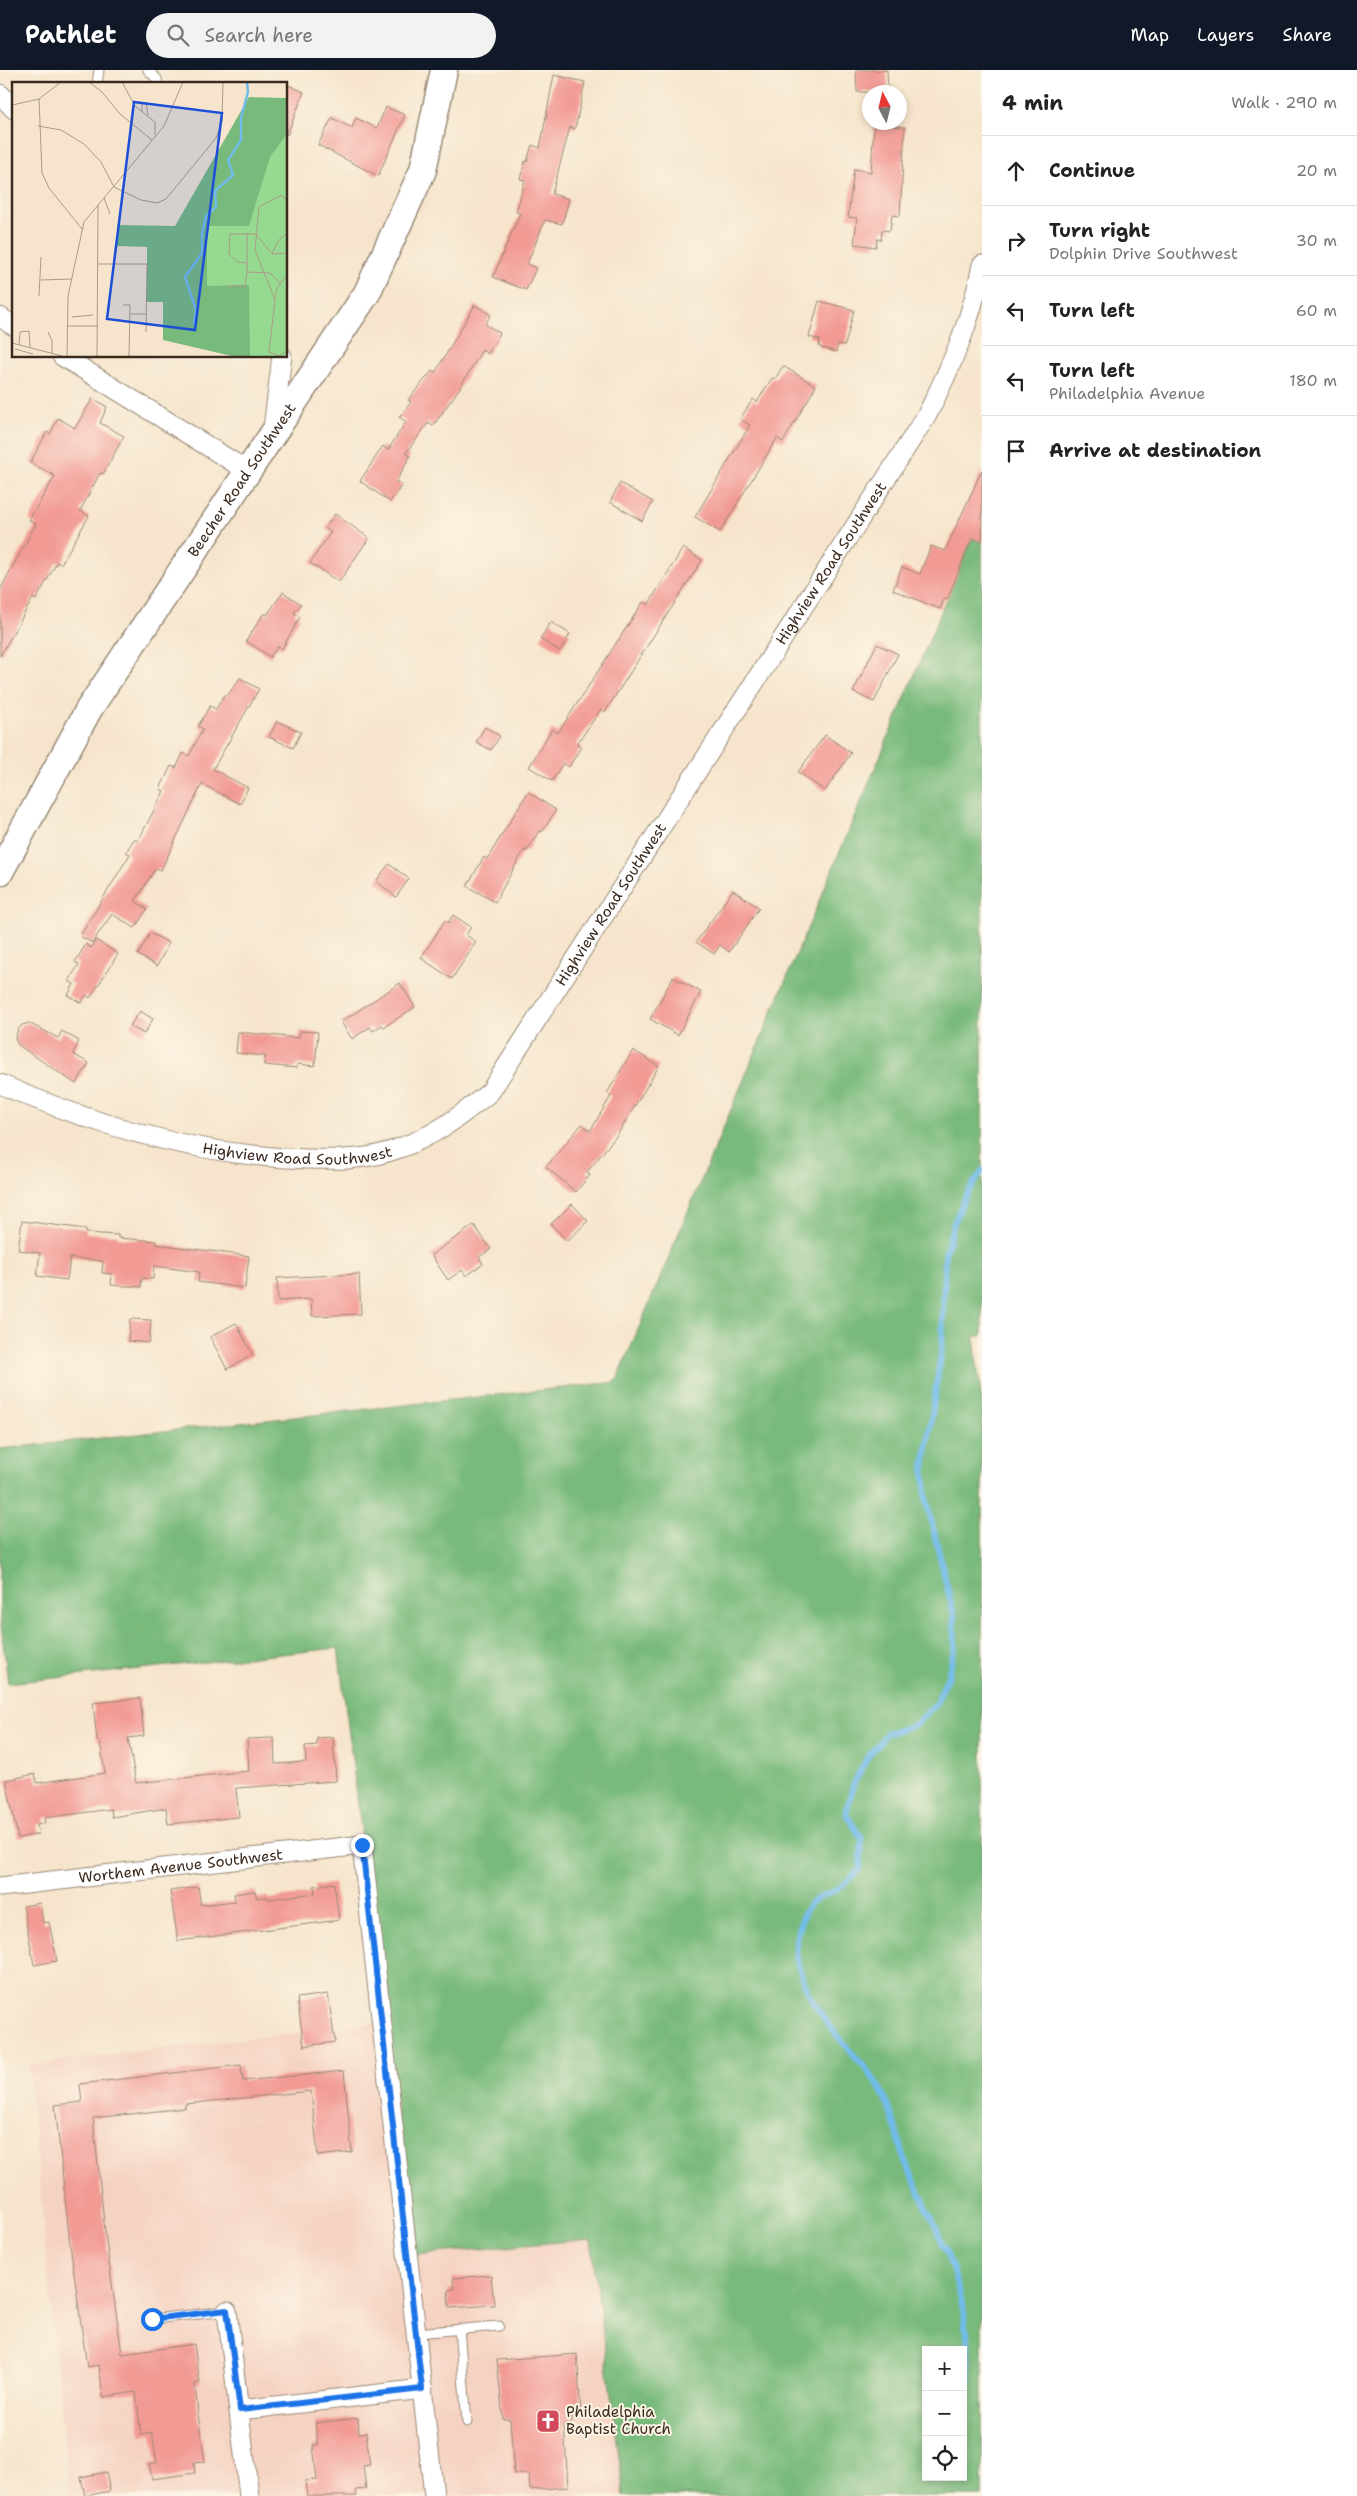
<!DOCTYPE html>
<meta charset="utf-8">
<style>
body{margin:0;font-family:"Shantell Sans",sans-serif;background:#f2f2f2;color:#222}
.controls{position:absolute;right:15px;bottom:15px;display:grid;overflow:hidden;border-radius:0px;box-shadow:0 2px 8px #0003}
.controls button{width:45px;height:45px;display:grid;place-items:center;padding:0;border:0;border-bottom:1px solid #e0e0e0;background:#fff;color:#222;font:25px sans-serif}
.compass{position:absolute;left:862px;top:15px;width:45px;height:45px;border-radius:50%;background:#fff;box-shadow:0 2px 8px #0003;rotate:353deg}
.stop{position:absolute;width:15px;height:15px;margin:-11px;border:4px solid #1a73e8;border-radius:50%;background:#fff}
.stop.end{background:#1a73e8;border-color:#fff;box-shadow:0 1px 5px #0008}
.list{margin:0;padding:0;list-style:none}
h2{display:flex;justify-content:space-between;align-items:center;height:65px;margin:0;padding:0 20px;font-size:21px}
h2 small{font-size:16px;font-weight:400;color:#767676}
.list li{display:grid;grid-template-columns:32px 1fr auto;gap:15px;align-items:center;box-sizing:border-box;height:70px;padding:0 20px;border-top:1px solid #e0e0e0}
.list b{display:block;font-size:19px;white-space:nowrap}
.list p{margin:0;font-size:16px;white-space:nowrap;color:#767676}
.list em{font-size:16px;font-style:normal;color:#767676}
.icon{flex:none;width:28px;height:28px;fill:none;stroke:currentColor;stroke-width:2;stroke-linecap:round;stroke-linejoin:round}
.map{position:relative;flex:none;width:982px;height:2426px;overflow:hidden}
header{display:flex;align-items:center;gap:30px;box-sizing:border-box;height:70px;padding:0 25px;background:#111827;color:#fff}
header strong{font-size:24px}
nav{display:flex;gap:28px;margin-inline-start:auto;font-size:18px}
.search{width:350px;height:45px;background:#f2f2f2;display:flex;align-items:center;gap:12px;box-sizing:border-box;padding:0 18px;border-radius:28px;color:#767676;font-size:19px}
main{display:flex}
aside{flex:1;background:#fff}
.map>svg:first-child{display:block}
.built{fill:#f5d3c2}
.forest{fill:#78ba7c;stroke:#5a724d;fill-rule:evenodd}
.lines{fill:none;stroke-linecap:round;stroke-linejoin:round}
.stream{stroke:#71bbea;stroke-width:6}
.building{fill:#f29a94}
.lane-casing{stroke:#988875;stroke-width:11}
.street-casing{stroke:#988875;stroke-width:21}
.secondary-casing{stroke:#988875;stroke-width:29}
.lane{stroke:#fff;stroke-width:9}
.street{stroke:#fff;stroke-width:19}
.secondary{stroke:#fff;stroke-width:26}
.route{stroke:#1a73e8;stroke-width:6}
.labels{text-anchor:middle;stroke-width:4;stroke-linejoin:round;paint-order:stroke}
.street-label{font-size:15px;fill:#3b2a1e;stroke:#fcf5e5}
.poi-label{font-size:15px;fill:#3b2a1e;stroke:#fcf5e5;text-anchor:start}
.inset-river{fill:none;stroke:#71bbea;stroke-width:2.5}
.inset-road{fill:none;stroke:#ab9a86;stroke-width:1}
.view{fill:#1d4ed8;fill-opacity:0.15;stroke:#1d4ed8;stroke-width:2.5}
.inset-edge{fill:none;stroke:#3b2a1e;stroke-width:2.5}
</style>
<header>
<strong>Pathlet</strong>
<div class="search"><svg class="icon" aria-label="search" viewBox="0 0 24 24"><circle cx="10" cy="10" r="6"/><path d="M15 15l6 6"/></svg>Search here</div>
<nav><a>Map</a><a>Layers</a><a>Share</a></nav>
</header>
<main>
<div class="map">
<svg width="982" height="2426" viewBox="0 0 982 2426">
<rect width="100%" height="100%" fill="#fcf5e5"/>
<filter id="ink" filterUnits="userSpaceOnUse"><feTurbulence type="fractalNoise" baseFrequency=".02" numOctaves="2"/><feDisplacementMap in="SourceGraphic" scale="10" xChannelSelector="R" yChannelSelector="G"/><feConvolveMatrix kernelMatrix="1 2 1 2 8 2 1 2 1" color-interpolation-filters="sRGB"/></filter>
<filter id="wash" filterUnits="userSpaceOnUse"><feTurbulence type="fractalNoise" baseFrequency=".0096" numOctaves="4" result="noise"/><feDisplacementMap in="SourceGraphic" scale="20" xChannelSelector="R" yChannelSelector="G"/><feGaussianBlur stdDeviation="1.12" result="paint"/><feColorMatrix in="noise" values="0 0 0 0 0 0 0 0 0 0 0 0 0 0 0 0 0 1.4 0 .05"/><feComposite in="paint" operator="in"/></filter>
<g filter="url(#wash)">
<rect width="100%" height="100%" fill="#f6e5cc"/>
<polygon class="built" points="385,1952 415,2185 591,2169 624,2426 33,2426 69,2424 28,1995"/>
<path class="forest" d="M 982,445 L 982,1266 L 974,1267 L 982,1336 L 982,2426 L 624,2426 L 591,2169 L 415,2185 L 338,1578 L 8,1613 L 0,1547 L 0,1379 L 616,1312 ZM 926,2280 L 963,2280 L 963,2407 L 926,2407 Z"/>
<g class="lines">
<path class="stream" d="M 963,2356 C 982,2253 953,2192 911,2104 C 898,2076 896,2046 880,2019 C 870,2000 853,1986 840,1969 C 817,1941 788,1899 798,1860 C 800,1854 806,1838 811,1833 C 817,1827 830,1824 838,1819 C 846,1813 853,1806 860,1799 L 862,1769 L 846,1744 L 853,1715 L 867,1688 L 886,1664 L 915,1655 L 936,1634 L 948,1606 L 955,1576 L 954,1546 L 926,1428 L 924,1397 L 942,1277 L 945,1185 L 953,1155 L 965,1127 L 982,1101"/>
</g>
<g id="blocks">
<g class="building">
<polygon points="856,0 887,0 888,22 857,22"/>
<polygon points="554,5 585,12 575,59 570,57 552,124 569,129 562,154 545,150 527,194 536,198 526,220 493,207 520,143 516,142 525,110 520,109 525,91 527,92 532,75 540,78"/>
<polygon points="286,14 304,22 287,65 286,64"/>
<polygon points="386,37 405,45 378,106 318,75 332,48 352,58 356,48 377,58"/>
<polygon points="874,55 905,57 900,146 892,145 890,161 882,160 881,170 877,169 876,177 854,174 857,148 848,147 854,99 871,102"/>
<polygon points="819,231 854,240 845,275 838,274 836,282 819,277 820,270 809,267"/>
<polygon points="475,235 491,245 485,254 500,263 488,284 482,280 459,319 433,356 428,353 406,383 410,386 396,412 402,415 390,432 360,411 383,376 388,380 406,352 399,347 411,332 408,330 432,301 435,303"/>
<polygon points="783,296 816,316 783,372 777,368 720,462 695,447 750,355 740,349 753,329 757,332 772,308 775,309"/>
<polygon points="93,328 107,337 100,353 124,366 103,404 100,403 80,441 89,446 61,494 57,492 36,530 33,528 0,586 0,520 36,454 29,450 55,406 30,393 47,362 50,364 58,348 75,358"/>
<polygon points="982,400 982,472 972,468 947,530 944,529 940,539 893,520 902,497 920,504 931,476 945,481"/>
<polygon points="620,413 653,432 642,451 610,432"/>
<polygon points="335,444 369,468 339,512 310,493 331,462 325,458"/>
<polygon points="683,478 702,490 605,642 601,639 577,674 581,677 569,697 563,693 552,711 529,697 552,659 558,663 643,532 648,535"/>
<polygon points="283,522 301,534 294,543 300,547 282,579 278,576 270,587 246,571 264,543 267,545"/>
<polygon points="551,552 570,564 560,581 540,569"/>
<polygon points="877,574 898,584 874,632 853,622"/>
<polygon points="240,608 259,619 213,699 248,718 240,734 202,714 161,800 156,798 135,831 147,839 135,858 112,844 92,873 80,866 130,784 126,782 134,769 138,771 164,721 160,719 171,696 176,698 183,683 189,686 203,659 198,656 210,636 216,639 225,624 227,626"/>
<polygon points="277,651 301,662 293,678 269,667"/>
<polygon points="485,657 500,666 491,680 476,672"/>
<polygon points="825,665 851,683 825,721 798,702"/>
<polygon points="528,722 556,740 542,762 539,761 527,781 524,780 495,832 467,816 484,787 487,789"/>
<polygon points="389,794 409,809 396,827 376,811"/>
<polygon points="733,820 759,838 729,882 720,875 714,884 696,872"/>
<polygon points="453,845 471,857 466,865 476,872 452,909 421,888 445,850 448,853"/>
<polygon points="150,863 169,873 157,896 138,885"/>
<polygon points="96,870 118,884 90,928 86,925 81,933 68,925 74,914 69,911 79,894 75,892 86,874 91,878"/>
<polygon points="673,907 701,922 678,965 650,949"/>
<polygon points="400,913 415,937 384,957 382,955 373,961 370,957 352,969 341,952"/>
<polygon points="140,941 153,949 144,964 130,956"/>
<polygon points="29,953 58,968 62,961 79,971 73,984 89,993 76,1014 18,975 15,969 18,960 22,955"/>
<polygon points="300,961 318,962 315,996 297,994 297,998 264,995 265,986 236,983 238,962 299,968"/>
<polygon points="633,980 659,996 618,1064 587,1102 590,1105 576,1122 546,1097 582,1054 590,1061 611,1026 607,1023"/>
<polygon points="572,1134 588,1151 567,1171 551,1154"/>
<polygon points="22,1151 86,1159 86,1163 118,1165 118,1168 156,1171 156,1174 249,1186 245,1218 198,1212 199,1202 154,1196 153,1209 142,1208 141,1217 111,1215 112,1204 102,1203 103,1191 70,1188 67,1210 37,1206 40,1183 18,1180"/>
<polygon points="474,1155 491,1179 479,1187 483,1194 466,1206 462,1200 448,1210 431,1185"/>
<polygon points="359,1204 361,1244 312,1246 311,1229 278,1231 277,1208"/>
<polygon points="130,1249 151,1250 149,1273 128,1271"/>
<polygon points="236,1253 253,1285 227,1299 210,1267"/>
<polygon points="140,1628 144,1666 128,1668 136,1713 249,1701 247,1669 274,1668 275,1694 306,1692 305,1676 317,1675 317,1668 333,1667 336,1711 236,1718 239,1747 168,1754 166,1738 112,1747 111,1739 44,1748 45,1753 37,1755 39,1764 18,1768 6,1710 35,1704 37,1713 105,1703 100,1671 97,1671 93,1633"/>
<polygon points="334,1813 339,1850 178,1871 170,1821 198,1817 201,1835 235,1831 234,1824 255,1821 257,1828 268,1827 269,1829 315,1823 314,1816"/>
<polygon points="40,1833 43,1853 49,1852 57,1891 34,1895 23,1836"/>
<polygon points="328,1924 335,1972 304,1976 297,1928"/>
<polygon points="241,1995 243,2011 344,2001 352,2082 318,2086 311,2021 185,2034 185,2038 93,2048 106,2171 122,2284 194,2274 200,2313 195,2314 198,2344 205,2392 194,2393 195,2403 152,2409 149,2394 157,2393 152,2363 141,2365 136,2322 103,2327 99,2295 87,2297 70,2174 55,2035 82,2032 80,2014"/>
<polygon points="491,2205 494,2235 449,2238 448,2220 454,2219 453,2208"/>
<polygon points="577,2284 581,2344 571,2345 572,2353 564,2354 568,2417 530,2420 529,2404 514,2404 510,2349 503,2349 497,2290"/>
<polygon points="358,2348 359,2363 366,2362 370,2395 363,2396 366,2419 356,2420 357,2426 307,2426 305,2411 317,2410 313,2375 318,2375 315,2353"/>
<polygon points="106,2402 110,2421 85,2426 81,2407"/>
</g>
</g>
</g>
<g filter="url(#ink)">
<use href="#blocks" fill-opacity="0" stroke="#988875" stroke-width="1"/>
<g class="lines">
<g class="lane-casing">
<g id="lane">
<polyline points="148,0 157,9 158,14"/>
<polyline points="97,14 99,0"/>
<polyline points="152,2249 227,2241"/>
<polyline points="459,2259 467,2352"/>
<polyline points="416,2263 499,2256"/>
</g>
</g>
<g class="street-casing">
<g id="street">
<polyline points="0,24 14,39"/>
<polyline points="0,247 14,256"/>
<polyline points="62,286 246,400"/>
<polyline points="273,359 282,286"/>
<path id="s1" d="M 0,1014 C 96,1056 201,1086 307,1089 C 337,1090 369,1090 397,1079 C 435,1066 459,1047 490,1022 L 927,345 C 951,297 972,249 982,195"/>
<path id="s2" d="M 0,1817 L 362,1775 L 434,2426"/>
<polyline points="227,2241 249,2426"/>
<polyline points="240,2340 423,2319"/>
</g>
</g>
<g class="secondary-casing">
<g id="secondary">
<path id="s3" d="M 0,802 L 89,639 L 367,223 L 423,100 L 444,0"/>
</g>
</g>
<use href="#lane" class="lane"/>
<use href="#street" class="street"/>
<use href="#secondary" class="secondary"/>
</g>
</g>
<g class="lines" filter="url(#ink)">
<polyline class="route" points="152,2249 227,2240 240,2340 422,2319 362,1775"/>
</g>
<defs>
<g id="church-square" transform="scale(1.25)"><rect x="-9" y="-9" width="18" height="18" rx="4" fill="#d1495b" stroke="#fcf5e5"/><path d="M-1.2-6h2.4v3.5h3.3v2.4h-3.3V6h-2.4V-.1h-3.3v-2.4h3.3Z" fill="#fff"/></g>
</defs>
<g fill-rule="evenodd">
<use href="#church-square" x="548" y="2351"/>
</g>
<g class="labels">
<g class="street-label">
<text dy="5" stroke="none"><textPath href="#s3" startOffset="461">Beecher Road Southwest</textPath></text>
<text dy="5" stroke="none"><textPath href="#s1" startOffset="1148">Highview Road Southwest</textPath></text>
<text dy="5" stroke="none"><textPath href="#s1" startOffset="742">Highview Road Southwest</textPath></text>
<text dy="5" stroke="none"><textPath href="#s1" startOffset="308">Highview Road Southwest</textPath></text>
<text dy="5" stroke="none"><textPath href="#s2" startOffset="182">Worthem Avenue Southwest</textPath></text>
</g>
<g class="poi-label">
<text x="566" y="2347">Philadelphia<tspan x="566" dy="17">Baptist Church</tspan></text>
</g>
</g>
<g transform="translate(12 12)">
<rect width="275" height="275" fill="#f6e5cc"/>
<path d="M 275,23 L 275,275 L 228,275 L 188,212 L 189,144 Z" fill="#96da92"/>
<path d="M 237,15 L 275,16 L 275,52 L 258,75 L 237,144 L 195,144 L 195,204 L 237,203 L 238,275 L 224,275 L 151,258 L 151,220 L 135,220 L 135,165 L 105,164 L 105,143 L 163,144 Z" fill="#78ba7c"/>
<path class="inset-river" d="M 182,243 L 184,228 L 173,195 L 190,171 L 190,152 L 194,134 L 204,125 L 203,109 L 221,93 L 216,78 L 229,58 L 229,36 L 236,10 L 235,0"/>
<path class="inset-road" d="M 77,0 L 90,10 L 108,32 L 140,58M 110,0 L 123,24 L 143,40 L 143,53M 27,17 L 30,91 L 37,106 L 70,147M 0,23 L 27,17 L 49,0M 130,30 L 130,22 L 134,21 L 136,33M 26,44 L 49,48 L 72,62 L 89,80 L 102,105 L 129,118 L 145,121 L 154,117 L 204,56 L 210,39 L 211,0M 92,116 L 98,132M 275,119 L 270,113 L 247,125 L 243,168 L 263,218 L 257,270 L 268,274 L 275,268M 235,151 L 235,190 L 258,191 L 269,202M 260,172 L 266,159 L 275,151M 235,181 L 225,180 L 217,172 L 218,152 L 244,152 L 260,172 L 275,171M 86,182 L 135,182 L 134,250M 29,198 L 59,197M 214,204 L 233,204 L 235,190M 27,214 L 29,175M 263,216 L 265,206 L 275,193M 111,223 L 118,223 L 117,275M 118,232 L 134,232M 60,235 L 81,233M 55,244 L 86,244M 36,250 L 40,259 L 40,271M 0,261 L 54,275M 7,263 L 8,250 L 17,249 L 18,266M 3,267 L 21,272M 55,275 L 56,214 L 72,140 L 152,44 L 171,0M 85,275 L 86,123"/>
<path class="view" d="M 122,20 L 210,31 L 183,248 L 95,237 Z"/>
<rect width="275" height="275" class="inset-edge"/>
</g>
</svg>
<div class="controls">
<button>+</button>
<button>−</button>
<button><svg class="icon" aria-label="locate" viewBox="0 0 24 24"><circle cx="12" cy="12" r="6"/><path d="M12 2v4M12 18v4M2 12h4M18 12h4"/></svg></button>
</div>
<svg class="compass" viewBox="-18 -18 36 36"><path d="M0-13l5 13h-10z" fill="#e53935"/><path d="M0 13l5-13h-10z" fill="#767676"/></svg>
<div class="stop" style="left:152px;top:2249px"></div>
<div class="stop end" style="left:362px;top:1775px"></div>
</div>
<aside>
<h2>4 min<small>Walk · 290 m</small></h2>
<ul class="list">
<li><svg class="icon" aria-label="ahead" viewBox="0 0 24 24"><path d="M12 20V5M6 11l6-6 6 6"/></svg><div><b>Continue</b></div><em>20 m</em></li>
<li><svg class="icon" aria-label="right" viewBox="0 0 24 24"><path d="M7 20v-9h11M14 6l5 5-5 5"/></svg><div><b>Turn right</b><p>Dolphin Drive Southwest</p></div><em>30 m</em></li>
<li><svg class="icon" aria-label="left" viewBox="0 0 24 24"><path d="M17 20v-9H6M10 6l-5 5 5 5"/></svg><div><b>Turn left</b></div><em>60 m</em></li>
<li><svg class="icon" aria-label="left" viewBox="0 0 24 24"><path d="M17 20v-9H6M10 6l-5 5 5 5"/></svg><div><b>Turn left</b><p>Philadelphia Avenue</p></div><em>180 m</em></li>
<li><svg class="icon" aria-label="arrive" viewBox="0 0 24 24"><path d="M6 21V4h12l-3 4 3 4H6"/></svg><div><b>Arrive at destination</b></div></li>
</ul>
</aside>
</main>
